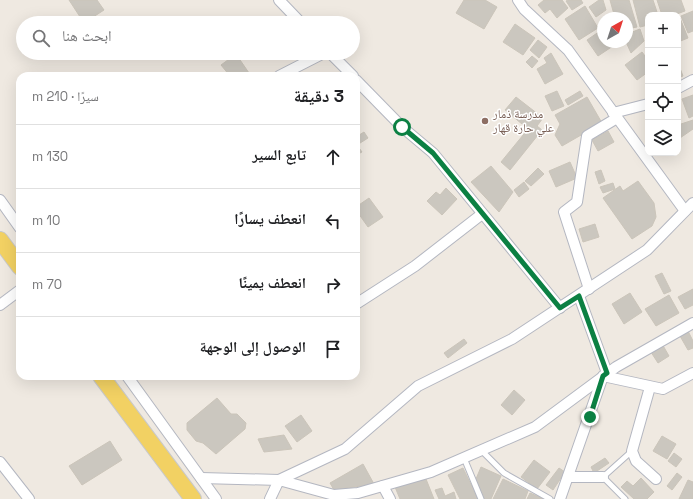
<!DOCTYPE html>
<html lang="ar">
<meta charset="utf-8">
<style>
body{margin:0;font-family:"Space Grotesk","Noto Naskh Arabic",sans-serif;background:#f2f2f2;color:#202124;direction:rtl}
.controls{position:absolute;right:12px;top:12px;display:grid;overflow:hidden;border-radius:8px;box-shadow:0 4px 16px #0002}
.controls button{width:36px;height:36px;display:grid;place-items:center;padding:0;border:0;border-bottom:1px solid #e0e0e0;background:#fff;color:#202124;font:20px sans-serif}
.compass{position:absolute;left:597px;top:12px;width:36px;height:36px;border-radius:50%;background:#fff;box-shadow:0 4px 16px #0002;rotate:39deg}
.stop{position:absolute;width:12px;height:12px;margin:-9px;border:3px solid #0b8043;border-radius:50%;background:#fff}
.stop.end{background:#0b8043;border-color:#fff;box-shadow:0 1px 4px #0008}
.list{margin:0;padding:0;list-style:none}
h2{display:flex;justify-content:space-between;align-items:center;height:52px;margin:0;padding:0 16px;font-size:17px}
h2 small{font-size:13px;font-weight:400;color:#757577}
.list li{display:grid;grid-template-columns:26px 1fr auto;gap:12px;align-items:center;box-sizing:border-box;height:64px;padding:0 16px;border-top:1px solid #e0e0e0}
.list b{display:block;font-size:15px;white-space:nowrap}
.list em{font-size:13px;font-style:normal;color:#757577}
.icon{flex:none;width:22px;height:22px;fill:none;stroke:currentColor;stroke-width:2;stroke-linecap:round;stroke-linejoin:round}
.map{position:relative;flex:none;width:693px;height:499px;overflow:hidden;direction:ltr}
.search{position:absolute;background:#fff;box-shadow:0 4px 16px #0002;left:16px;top:16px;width:344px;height:44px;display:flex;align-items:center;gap:10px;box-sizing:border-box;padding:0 14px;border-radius:22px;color:#757577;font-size:15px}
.panel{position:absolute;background:#fff;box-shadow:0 4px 16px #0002;left:16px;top:72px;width:344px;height:308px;border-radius:12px;direction:rtl}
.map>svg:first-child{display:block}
.building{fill:#cbc7bf;stroke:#cbc5ba}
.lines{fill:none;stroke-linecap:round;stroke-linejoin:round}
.lane-casing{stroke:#b4b7c1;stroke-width:7}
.street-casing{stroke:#b4b7c1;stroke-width:12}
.primary-casing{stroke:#c9c9c9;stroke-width:18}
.lane{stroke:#fff;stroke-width:5}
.street{stroke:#fff;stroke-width:10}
.primary{stroke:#f2d163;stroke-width:16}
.route{stroke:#0b8043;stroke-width:5}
.education-dot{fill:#8d6e63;stroke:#fff;stroke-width:1.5}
.labels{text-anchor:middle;stroke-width:3;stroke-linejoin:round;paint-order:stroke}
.education-label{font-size:12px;fill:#785e54;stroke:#fff;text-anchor:start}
</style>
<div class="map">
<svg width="693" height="499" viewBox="0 0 693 499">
<rect width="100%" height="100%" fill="#efe9e1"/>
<g class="building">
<polygon points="69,0 97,0 104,10 84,23"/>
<polygon points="464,0 485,0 497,7 484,29 456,13"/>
<polygon points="544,0 562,0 568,8 557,18 550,9 545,13 538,5"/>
<polygon points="568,0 581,0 583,3 572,10 566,1"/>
<polygon points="599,0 603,0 606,10 596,17 589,7"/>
<polygon points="610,0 629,0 637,27 627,29 627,18 615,18"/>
<polygon points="633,0 653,0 658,15 648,15 648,25 640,27"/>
<polygon points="657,0 681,0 685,11 674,15 662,15"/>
<polygon points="585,6 598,28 579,40 565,19"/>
<polygon points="693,11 693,31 688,33 681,16"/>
<polygon points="678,18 680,18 688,38 678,42"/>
<polygon points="515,24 535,38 523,55 503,42"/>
<polygon points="603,29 603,42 619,42 598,56 587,40"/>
<polygon points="640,29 644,41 631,53 626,42 627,42 627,34"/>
<polygon points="538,40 547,47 539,58 530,50"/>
<polygon points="642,52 648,60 648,72 637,80 625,65"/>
<polygon points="551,53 563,74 545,84 537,69 547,63 544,58"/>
<polygon points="236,54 249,73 245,76 230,76 221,65"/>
<polygon points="532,56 538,61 532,68 526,62"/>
<polygon points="678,63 683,76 678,78"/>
<polygon points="557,91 564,106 552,111 545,96"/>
<polygon points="580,91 583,96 568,105 565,100"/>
<polygon points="693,95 693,116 689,118 682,99"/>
<polygon points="516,97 543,118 537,126 542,130 510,170 501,162 528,129 505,110"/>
<polygon points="587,97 602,123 562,146 555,135 560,124 555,115"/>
<polygon points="693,120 693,129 680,138 678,133 678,125"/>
<polygon points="608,131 614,142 598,151 592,140"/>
<polygon points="364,132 368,138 357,145 362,152 356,155 356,137"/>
<polygon points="570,162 577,178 556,187 549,171"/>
<polygon points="491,166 513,192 499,212 471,182"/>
<polygon points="538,168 544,174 531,186 525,181"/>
<polygon points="601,170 605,181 599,184 595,172"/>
<polygon points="638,181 654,203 656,217 652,226 632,239 603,198 620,186 623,191"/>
<polygon points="524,182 529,189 519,197 514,190"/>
<polygon points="613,183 615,189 603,193 600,187"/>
<polygon points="446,188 457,199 442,215 427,201 436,192 440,195"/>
<polygon points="369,198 383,217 368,227 356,210 356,207"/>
<polygon points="595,224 599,237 583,242 579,229"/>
<polygon points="662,273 671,291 664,294 655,276"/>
<polygon points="693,289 693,305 685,309 678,297"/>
<polygon points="630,293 642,312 624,324 612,304"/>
<polygon points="669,295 679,313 656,326 645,309"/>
<polygon points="688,331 693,341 693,348 688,350 680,336"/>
<polygon points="464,339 467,343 448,358 444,353"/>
<polygon points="661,342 669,356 658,363 649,349"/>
<polygon points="514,390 525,400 512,415 501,405"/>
<polygon points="217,398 231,414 237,414 246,423 245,429 216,454 203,443 196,441 187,430 187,423"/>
<polygon points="301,415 312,431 297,442 285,426"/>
<polygon points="284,435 292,449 264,452 258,439"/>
<polygon points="662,436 676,444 667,459 653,451"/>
<polygon points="110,441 122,460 82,485 69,466"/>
<polygon points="674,453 682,459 676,467 668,461"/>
<polygon points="605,458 609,463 594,473 591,467"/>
<polygon points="534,460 550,472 537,489 521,477"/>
<polygon points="363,464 374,484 334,490 330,483"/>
<polygon points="481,467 501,476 491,499 483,499 476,479"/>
<polygon points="463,468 478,499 460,499 448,475"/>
<polygon points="559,468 565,472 553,490 546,485"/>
<polygon points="677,473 682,477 672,490 667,486"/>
<polygon points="641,478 654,492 647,499 634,499 621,487 627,481 633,486"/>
<polygon points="426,479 434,499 400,499 395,487"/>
<polygon points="503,479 528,491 525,499 493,499"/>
<polygon points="688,480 693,482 693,499 679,499"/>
<polygon points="442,488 445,496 454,492 456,499 439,499 435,490"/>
<polygon points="530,493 544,499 527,499"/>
</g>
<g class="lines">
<g class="lane-casing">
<g id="lane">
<polyline points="481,450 504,473 550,499"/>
<polyline points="464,458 481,499"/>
<polyline points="625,499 603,477 632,451"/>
</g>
</g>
<g class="street-casing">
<g id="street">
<polyline points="279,0 301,23"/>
<polyline points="518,0 524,9 568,50 685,211"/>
<polyline points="330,53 353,76"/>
<polyline points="279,76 324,53"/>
<polyline points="356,80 402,127 433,153 560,308"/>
<polyline points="678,88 693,80"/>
<polyline points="613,113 648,104"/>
<polyline points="0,200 20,228"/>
<polyline points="589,289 564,212 577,202 587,136 617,118"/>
<polyline points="579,296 607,373"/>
<polyline points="356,304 415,266 482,214"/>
<polyline points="0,305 20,290"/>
<polyline points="127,376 216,499"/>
<polyline points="650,387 632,451 636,461 656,479"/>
<polyline points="0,462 29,499"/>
<polyline points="568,477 603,477"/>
<polyline points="201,478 279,480 345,449 418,386 512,339 647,250 693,203"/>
<polyline points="383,486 390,499"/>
<polyline points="270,499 279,480 334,495 358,493 431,472 535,427 616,367 693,323"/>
<polyline points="560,499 603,376 663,389 693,373"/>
</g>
</g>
<g class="primary-casing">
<g id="primary">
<polyline points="0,240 20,267"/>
<polyline points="101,376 193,499"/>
</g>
</g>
<use href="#lane" class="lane"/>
<use href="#street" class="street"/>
<use href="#primary" class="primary"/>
</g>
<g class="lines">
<polyline class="route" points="402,127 433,153 560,308 579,296 607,373 603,376 590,417"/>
</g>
<circle class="education-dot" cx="485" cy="121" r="4"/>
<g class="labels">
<g class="education-label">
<text x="493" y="118">مدرسة ذمار<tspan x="493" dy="14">علي حارة قهار</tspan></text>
</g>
</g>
</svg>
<div class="controls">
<button>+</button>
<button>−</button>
<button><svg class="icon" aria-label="locate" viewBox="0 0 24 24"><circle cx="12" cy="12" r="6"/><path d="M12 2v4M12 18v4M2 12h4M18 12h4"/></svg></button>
<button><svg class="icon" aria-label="layers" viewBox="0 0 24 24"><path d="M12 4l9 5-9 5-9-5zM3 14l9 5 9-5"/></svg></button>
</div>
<svg class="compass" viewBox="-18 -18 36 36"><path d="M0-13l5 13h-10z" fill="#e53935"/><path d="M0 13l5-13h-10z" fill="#757577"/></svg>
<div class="stop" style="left:402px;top:127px"></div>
<div class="stop end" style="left:590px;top:417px"></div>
<div class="search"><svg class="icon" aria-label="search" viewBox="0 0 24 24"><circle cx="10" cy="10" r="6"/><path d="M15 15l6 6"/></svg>ابحث هنا</div>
<section class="panel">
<h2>3 دقيقة<small>سيرًا · 210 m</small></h2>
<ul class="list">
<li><svg class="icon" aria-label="ahead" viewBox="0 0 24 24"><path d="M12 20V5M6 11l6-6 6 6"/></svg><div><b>تابع السير</b></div><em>130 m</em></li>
<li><svg class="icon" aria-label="left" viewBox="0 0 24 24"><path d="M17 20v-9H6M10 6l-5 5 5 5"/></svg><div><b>انعطف يسارًا</b></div><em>10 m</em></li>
<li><svg class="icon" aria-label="right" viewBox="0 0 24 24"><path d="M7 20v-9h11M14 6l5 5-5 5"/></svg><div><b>انعطف يمينًا</b></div><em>70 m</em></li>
<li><svg class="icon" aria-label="arrive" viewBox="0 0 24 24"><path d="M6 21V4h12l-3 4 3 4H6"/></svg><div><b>الوصول إلى الوجهة</b></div></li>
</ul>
</section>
</div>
